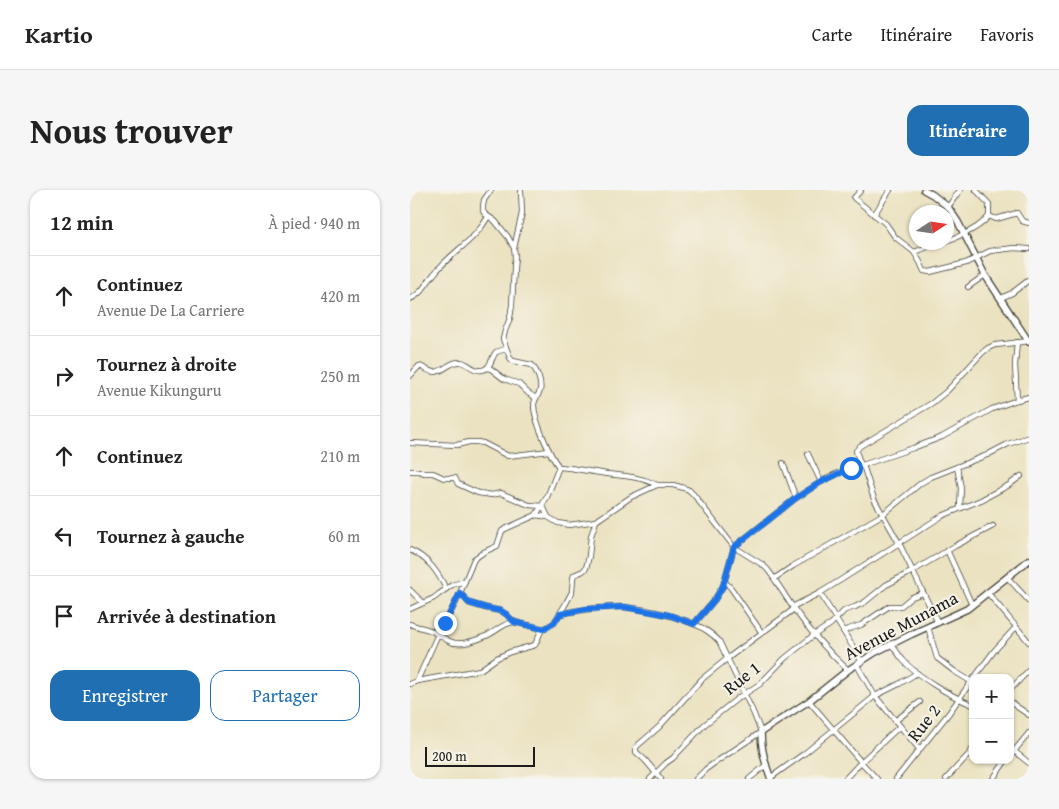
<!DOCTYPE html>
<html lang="fr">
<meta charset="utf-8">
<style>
body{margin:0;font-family:"Gentium Book Plus",serif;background:#f6f6f6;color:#222}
.controls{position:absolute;right:15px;bottom:15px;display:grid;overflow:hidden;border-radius:10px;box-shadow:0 1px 4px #0004}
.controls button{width:45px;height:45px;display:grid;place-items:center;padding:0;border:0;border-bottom:1px solid #e0e0e0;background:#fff;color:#222;font:25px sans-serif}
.compass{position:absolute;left:499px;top:15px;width:45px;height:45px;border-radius:50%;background:#fff;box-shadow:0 1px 4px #0004;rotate:78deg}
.scale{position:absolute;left:15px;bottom:12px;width:110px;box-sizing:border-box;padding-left:5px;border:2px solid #1c1c1c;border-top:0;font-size:14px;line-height:18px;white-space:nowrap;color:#1c1c1c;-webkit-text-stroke:4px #f7f3e8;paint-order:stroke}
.stop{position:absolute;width:15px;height:15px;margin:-11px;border:4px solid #1a73e8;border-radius:50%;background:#fff}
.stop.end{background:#1a73e8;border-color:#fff;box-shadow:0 1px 5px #0008}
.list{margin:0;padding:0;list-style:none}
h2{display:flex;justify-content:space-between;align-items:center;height:65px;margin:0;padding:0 20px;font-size:21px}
h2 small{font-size:16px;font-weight:400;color:#767676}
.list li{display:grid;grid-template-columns:32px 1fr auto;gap:15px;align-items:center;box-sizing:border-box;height:80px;padding:0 20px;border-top:1px solid #e0e0e0}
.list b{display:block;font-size:19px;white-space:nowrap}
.list p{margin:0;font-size:16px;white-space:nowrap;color:#767676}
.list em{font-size:16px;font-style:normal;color:#767676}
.actions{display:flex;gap:10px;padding:15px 20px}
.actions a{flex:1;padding:11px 0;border:1px solid #1f6fb2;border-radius:15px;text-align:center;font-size:18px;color:#1f6fb2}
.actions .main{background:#1f6fb2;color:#fff}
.icon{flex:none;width:28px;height:28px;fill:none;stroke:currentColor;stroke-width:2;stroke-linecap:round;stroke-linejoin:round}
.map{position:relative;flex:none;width:619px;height:589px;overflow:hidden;border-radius:15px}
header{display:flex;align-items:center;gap:30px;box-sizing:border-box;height:70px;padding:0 25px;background:#fff;border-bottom:1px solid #e0e0e0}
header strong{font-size:24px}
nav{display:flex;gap:28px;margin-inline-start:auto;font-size:18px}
.intro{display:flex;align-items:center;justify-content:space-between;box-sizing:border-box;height:120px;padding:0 30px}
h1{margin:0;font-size:35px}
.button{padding:12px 22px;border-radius:15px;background:#1f6fb2;color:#fff;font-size:18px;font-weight:700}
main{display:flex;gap:30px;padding:0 30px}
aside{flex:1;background:#fff;border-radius:15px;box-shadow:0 1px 4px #0004}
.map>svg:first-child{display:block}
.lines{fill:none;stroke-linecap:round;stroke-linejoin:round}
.minor-casing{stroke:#3b3a35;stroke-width:6}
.tertiary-casing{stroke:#3b3a35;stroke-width:8}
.minor{stroke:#fff;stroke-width:4.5}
.tertiary{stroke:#fff;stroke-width:5.5}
.route{stroke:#1a73e8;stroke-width:6}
.labels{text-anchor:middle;stroke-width:4;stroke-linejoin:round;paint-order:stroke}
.street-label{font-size:18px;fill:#1c1c1c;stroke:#f7f3e8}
</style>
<header>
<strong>Kartio</strong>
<nav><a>Carte</a><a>Itinéraire</a><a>Favoris</a></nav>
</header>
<div class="intro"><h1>Nous trouver</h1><a class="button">Itinéraire</a></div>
<main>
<aside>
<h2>12 min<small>À pied · 940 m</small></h2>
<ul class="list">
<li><svg class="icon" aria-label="ahead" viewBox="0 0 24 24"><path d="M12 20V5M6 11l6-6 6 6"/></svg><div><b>Continuez</b><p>Avenue De La Carriere</p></div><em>420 m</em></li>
<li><svg class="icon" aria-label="right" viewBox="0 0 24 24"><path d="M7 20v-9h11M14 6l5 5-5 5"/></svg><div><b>Tournez à droite</b><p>Avenue Kikunguru</p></div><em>250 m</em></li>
<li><svg class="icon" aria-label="ahead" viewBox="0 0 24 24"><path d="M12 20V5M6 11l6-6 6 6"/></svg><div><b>Continuez</b></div><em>210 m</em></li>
<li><svg class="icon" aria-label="left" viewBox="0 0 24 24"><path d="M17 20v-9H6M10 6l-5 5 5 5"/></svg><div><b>Tournez à gauche</b></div><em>60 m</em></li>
<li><svg class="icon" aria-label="arrive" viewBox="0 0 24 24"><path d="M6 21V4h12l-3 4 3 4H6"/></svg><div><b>Arrivée à destination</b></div></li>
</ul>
<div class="actions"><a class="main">Enregistrer</a><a>Partager</a></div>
</aside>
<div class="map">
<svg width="619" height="589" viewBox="0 0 619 589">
<rect width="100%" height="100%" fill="#f7f3e8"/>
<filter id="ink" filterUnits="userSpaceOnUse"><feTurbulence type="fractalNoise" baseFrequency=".02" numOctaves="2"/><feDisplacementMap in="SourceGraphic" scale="10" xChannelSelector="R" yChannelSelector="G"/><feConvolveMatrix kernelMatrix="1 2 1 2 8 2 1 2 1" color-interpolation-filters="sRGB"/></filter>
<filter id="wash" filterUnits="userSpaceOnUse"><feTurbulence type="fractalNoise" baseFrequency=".0096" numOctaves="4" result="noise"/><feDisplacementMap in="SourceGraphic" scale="20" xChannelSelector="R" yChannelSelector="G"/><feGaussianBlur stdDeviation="1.12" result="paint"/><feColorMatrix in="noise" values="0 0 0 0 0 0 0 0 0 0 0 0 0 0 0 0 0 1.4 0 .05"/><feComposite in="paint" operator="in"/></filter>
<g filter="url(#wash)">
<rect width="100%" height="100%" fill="#eae2c0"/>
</g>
<g filter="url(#ink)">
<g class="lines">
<g class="minor-casing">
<g id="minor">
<path d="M 81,0 L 74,10 L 73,16 L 73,21 L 75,24 L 85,31 L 98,47 L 104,58 L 105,66 L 104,78 L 102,115 L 100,128 L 95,141 L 93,149 L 100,168 L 103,171 L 122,175 C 127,181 132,193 130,201 C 128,206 124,210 124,215 C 124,230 140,266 149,277 C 166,278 181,282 197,284 C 214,286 232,287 247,295"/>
<polyline points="451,0 444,8 445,9 476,34 485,47 504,62 531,52"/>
<polyline points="538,17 550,0"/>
<polyline points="464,25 480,0"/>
<polyline points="579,26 586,29 607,23 612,31 619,33"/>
<path d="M 536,51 C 551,46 569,39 579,26 L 579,14 L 566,0"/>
<polyline points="104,58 112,23 111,0"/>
<polyline points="504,62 510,72 514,81 520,82 556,73 580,61 604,58 619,59"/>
<polyline points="558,97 575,85"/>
<polyline points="591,108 602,103 619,90"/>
<path d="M 0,109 C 11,105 17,92 24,84 C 41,62 64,52 78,27"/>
<polyline points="607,152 605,175 607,210"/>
<polyline points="77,178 81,179 94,189 109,194 118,203 126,208"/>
<path d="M 0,186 L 9,176 C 14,177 19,182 24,182 C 34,182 40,171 50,172 C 58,172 63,182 72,180 C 81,179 81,168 86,162 L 96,159"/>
<polyline points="0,253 47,255 59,252 67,252 73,253 98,266 139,261"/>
<polyline points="398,264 411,292"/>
<polyline points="373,273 386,308"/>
<polyline points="453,275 464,309 489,353 528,433"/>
<polyline points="451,276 446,261 450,256 522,213 537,201 572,163 578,158 585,155 595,154 619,151"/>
<polyline points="547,277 551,298 550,318"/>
<polyline points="0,281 9,281 14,283 23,283 34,288 45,288 48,294 68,303 82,305 91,303 119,315 133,316 138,327"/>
<polyline points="126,325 137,307 149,277"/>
<path d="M 0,360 C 18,368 28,382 36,399"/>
<polyline points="537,360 562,415"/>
<polyline points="597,387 619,411"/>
<polyline points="365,388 383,376 472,325 511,293 521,287 577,265 598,254 619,247"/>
<polyline points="315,392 321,398 352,443"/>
<polyline points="0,400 13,413"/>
<polyline points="577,402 619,452"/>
<polyline points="50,403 59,413 76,418 91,421 96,424 104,432"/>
<polyline points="410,403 452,472"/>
<polyline points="382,417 410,403 532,326 571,310 599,295 611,286"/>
<polyline points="0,419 24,408 29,404 42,395 55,391"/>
<path d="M 150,424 C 168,420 186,418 204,417 C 226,416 263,425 284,434 C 292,437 303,444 309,451 L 343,522 L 351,542 L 303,574 L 296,579 L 286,589"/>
<path d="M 0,434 C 7,437 15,438 22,441 C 28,444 33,448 39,451 C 50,457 66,450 76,446 C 86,442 93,433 104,432 L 135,439"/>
<polyline points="284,434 305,409 313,396 324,357 386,308 411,292 426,284 503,258 532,247 582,219 607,210 619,207"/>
<polyline points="518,437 527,468 544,481 562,492"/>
<polyline points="433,441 451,435 478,417 480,416 491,416 502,407 513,403"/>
<path d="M 481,454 C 485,459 489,465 493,470 C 507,487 543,507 563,515"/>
<polyline points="447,475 465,506 510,560"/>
<polyline points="564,488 584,461 606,437"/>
<polyline points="7,491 28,444 35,433 48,408 64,369 74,362 87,356 92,341 95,339 126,325 138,327 148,333 154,334 159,335 186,331"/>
<path d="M 0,494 L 7,491 L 70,480 L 87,468 L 100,462 L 125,455 L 131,441 L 144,433 L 155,415 L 162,402 L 163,388 L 164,385 L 173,381 L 176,378 L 179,366 L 181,346 L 186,331 L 221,307 L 247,295 L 263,295 L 274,298 L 279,300 L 284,305 L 324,357 L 353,375 L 358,380 C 367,392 375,406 384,419 C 400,441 418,462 438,480"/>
<polyline points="600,500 619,480"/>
<polyline points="399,511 451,572 467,589"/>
<polyline points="600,512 619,525"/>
<polyline points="485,531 510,512"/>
<polyline points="604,561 619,573"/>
<polyline points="600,566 619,543"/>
<polyline points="360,588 395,563 465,506 489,494 507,483"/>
<polyline points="240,589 256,573 263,568 294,535 328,508 350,494 374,469 404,445 421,434 435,420 445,417 455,412 476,395 503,381 545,356 583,336"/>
<polyline points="251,589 235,570 226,562 226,557 249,537 292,489 318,468 384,419"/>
<polyline points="339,589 356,575"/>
<polyline points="435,589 451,572 490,536"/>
<polyline points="486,589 539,523 563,489"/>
<polyline points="536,589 560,563 563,558"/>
<polyline points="583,589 596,570"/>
</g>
</g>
<g class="tertiary-casing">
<g id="tertiary">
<polyline points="514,0 523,5 538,17 548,32 575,85 619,152"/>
<path d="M 361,589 C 355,574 351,559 351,542 L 399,511 L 438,480 L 466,462 L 502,444 L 544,425 L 557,419 L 619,370"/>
</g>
</g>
<use href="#minor" class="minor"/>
<use href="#tertiary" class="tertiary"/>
</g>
</g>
<g class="lines" filter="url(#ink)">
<polyline class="route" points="35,433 50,403 59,413 76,418 91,421 96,424 104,432 134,439 144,433 150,424 176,419 214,417 259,425 284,434 305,409 313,396 324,357 386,308 411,292 441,278"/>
</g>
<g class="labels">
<g class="street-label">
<text transform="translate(491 436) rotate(-28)" y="6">Avenue Munama</text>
<text transform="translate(332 488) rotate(-38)" y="6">Rue 1</text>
<text transform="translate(514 533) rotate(-52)" y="6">Rue 2</text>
</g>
</g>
</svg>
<div class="controls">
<button>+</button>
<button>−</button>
</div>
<svg class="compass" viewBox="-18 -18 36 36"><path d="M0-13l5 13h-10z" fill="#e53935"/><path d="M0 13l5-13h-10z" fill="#767676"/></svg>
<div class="scale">200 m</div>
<div class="stop" style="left:441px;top:278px"></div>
<div class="stop end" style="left:35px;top:433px"></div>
</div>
</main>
